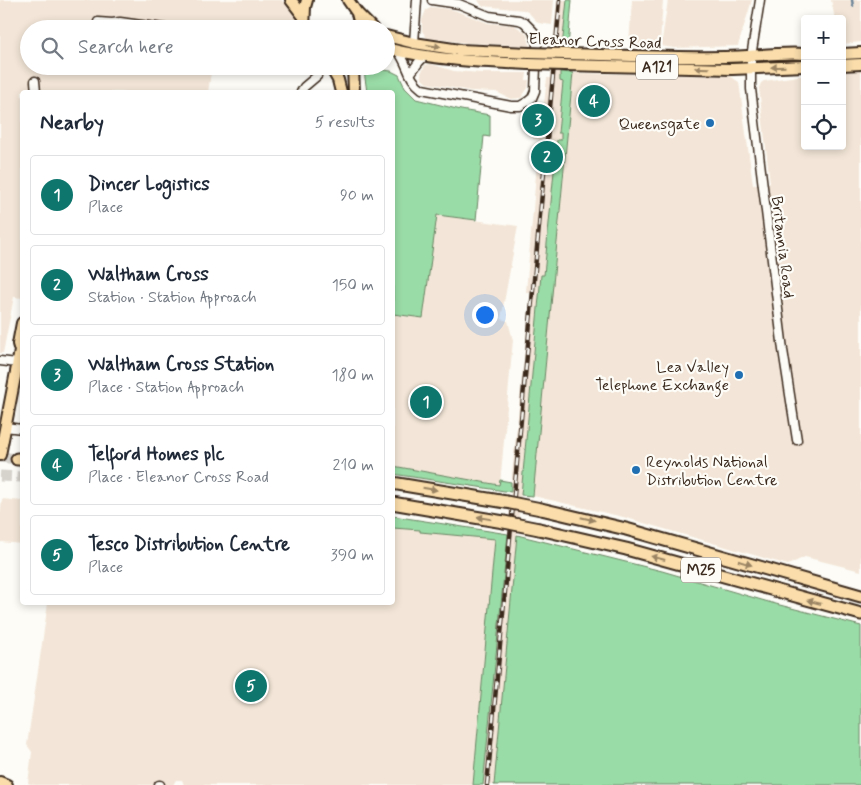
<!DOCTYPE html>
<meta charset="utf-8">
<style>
body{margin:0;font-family:Mynerve,sans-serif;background:#f2f2f3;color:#1f2937}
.controls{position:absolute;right:15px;top:15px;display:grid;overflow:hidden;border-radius:5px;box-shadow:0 2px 8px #0003}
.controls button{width:45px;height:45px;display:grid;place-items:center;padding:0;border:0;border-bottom:1px solid #e0e1e3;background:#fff;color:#1f2937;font:25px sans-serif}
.you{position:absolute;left:484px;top:314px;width:18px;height:18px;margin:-12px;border:4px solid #fff;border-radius:50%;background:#1a73e8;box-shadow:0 0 0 8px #1a73e833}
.badge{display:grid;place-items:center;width:32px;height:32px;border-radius:50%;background:#0f766e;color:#fff;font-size:16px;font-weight:700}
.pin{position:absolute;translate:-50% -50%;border:2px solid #fff;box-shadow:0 1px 5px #0006}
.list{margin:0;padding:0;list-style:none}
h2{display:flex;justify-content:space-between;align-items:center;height:65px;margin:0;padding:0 20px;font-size:21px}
h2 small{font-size:16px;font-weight:400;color:#747a83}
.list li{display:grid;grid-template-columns:32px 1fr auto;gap:15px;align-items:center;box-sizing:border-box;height:80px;margin:0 10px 10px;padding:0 10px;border:1px solid #e0e1e3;border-radius:5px}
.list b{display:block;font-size:19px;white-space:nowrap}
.list p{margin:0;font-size:16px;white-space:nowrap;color:#747a83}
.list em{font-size:16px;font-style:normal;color:#747a83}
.icon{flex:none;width:28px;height:28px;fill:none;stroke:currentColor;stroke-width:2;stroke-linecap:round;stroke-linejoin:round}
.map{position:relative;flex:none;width:861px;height:785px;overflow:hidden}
.search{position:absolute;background:#fff;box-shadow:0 2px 8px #0003;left:20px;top:20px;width:375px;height:55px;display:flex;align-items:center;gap:12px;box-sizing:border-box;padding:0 18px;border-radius:28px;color:#747a83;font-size:19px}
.panel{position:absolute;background:#fff;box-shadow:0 2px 8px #0003;left:20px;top:90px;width:375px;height:515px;border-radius:5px}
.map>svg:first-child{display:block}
.built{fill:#f3e6d8}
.green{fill:#9adca7;stroke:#6a8362}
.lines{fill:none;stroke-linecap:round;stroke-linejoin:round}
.stream{stroke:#6e869a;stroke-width:2.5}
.highway-tunnel{stroke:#d6d2cc;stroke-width:11;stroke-dasharray:11 5.5;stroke-linecap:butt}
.minor-casing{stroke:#3b2a1e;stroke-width:11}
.major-casing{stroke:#3b2a1e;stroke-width:14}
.highway-casing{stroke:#3b2a1e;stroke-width:15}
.minor{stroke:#fdfcf7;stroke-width:8}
.major{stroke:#faddab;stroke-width:10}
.highway{stroke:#faddab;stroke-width:11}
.rail-casing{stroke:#3b2a1e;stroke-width:4.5}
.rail{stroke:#fdfcf7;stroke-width:2.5;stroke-dasharray:8;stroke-linecap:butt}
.major-bridge-casing{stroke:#3b2a1e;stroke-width:14;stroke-linecap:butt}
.highway-bridge-casing{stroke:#3b2a1e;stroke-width:15;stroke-linecap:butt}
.major-bridge{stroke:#faddab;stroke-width:10}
.highway-bridge{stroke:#faddab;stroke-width:11}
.oneway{fill:#9a8464}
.poi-dot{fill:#1f6fb2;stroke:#fdfcf7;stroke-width:2}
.labels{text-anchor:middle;stroke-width:4.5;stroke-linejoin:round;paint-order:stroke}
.shield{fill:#fdfcf7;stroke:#75695f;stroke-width:1}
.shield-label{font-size:15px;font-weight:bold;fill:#3b2a1e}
.street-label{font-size:16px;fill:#3b2a1e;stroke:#fdfcf7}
.poi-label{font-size:16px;fill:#3b2a1e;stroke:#fdfcf7;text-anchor:end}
</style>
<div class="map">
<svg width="861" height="785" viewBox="0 0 861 785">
<rect width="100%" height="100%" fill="#fdfcf7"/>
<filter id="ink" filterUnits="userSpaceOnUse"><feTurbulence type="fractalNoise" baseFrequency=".02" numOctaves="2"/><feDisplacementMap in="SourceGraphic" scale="10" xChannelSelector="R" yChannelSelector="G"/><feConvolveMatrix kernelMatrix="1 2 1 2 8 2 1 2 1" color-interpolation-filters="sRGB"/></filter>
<g filter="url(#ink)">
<g class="built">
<polygon points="0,0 281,0 289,6 296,17 296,29 29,29 29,66 212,66 208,92 22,92 22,298 14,297 3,353 0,353"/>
<polygon points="478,0 554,0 552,25 538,23 529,13 524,10 482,6"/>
<polygon points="557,0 567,0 560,81 563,81 558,133 561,133 561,140 557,141 544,276 541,276 494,785 483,785 508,534 512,473 530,300 530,293 526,292 539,139 533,139 535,106 541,106 544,104 547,78 550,78"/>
<polygon points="632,0 663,0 660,44 629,44"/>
<polygon points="668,0 752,0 738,46 674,48 661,46"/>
<polygon points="831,0 861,0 861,42 842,44 842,19 835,19"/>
<polygon points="433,7 454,10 488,23 514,25 525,32 528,36 530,46 467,43 427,38 422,31 422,20 426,10"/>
<polygon points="431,64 454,71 482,73 527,73 526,80 529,80 528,88 521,98 511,99 496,92 470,91 427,83 422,79 421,73 425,65"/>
<polygon points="861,71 861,571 805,557 788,565 623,517 533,496 573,73 730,76 739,82 753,185 770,183 759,88 761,83 764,81 805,75 805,146 842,146 842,72"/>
<polygon points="437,215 518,226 501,319 508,321 513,340 500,485 393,466 393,314 423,317"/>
<polygon points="2,499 22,501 22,544 0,542 0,515"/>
<polygon points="393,528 421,530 421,532 495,539 473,785 184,785 182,780 176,780 173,785 34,785 28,783 32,752 27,745 48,603 392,602"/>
</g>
<g class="green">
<polygon points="567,0 572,0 568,47 562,47"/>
<polygon points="367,68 391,71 399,75 405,88 416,99 461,110 490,115 490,137 484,136 476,220 437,215 423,318 393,314 392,92 367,92 364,71"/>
<polygon points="560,72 573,73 533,496 521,495 541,275 544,275 557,140 561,140 561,133 558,133 563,82 560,81"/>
<polygon points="393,466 499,485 500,480 511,482 511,492 393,474"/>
<polygon points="393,516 508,534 483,785 473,785 495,539 420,532 420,530 393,528"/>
<polygon points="517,535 662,571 772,603 861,626 861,785 494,785"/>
</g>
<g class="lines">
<polyline class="stream" points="852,0 853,6"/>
<g class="highway-tunnel">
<polyline points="0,457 17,459"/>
<polyline points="0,476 22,477"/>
</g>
<g class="minor-casing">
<g id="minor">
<polyline points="760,0 751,57 751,89 783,350 797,440"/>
<polyline points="98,22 112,23 120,22 170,29"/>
<polyline points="414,43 417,0"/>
<path d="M 398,51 C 409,66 408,79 422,89 L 511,106 L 520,106 L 527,102 L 532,98 L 535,91 L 537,43 L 533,31 L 524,22 L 519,20 L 489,16 L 459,4 L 432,0"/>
<polyline points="410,74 419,62 425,56"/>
<polyline points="35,81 36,92"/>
<polyline points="301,92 304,87 317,76"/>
<polyline points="0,361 17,363"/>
<polyline points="5,427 22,429"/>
<polyline points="159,785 160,785"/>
</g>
</g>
<g class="major-casing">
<g id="major">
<polyline points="291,0 304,17"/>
<polyline points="348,0 357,13 361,29"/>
<polyline points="358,14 373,29"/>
<polyline points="304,29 305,7 307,0"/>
<polyline points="386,36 414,43 460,50 529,53"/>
<path d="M 386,48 C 433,60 481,62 529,64"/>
<path d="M 564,54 C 618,55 671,58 725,57 C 751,57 778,52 805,54"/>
<polyline points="842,54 861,53"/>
<polyline points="564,65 732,69 805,66"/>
<polyline points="842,65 861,64"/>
<polyline points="330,66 338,80 341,92"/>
<polyline points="353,66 354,92"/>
<polyline points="0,455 20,351 18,344 22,323"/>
<polyline points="0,782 7,785"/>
</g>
</g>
<g class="highway-casing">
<g id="highway">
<polyline points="17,459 22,459"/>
<polyline points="392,483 506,502"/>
<polyline points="392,503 504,522"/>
<polyline points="541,509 626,529 861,596"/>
<polyline points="539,529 626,549 861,614"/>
</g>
</g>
<use href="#minor" class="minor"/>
<use href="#major" class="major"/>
<use href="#highway" class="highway"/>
<g class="rail-casing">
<polyline id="rail" points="487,785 560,0"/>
</g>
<use href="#rail" class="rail"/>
<g class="major-bridge-casing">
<g id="major-bridge">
<polyline points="529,53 564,54"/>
<polyline points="529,64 564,65"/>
</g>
</g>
<g class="highway-bridge-casing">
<g id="highway-bridge">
<polyline points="506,502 541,509"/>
<polyline points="504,522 539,529"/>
</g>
</g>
<use href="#major-bridge" class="major-bridge"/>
<use href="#highway-bridge" class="highway-bridge"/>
</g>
<defs><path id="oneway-solid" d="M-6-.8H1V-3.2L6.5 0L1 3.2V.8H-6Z" transform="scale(1.25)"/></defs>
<g class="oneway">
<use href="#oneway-solid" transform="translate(434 46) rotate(8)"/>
<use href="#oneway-solid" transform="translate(778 67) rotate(178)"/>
<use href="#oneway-solid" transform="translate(702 68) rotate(-179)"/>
<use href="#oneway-solid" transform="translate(430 489) rotate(9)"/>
<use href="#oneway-solid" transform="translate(484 518) rotate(-170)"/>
<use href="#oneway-solid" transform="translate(588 519) rotate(13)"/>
<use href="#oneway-solid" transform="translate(658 558) rotate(-165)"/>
<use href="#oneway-solid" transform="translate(745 563) rotate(17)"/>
<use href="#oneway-solid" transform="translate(814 602) rotate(-165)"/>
</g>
</g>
<g class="poi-dot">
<circle cx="710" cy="123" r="5"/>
<circle cx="739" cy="375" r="5"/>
<circle cx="636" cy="470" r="5"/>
</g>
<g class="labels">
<g class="shield">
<rect x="636" y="54.5" width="42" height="25" rx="4"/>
<rect x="681" y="557.5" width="40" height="25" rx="4"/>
</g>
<g class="shield-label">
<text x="657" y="72">A121</text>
<text x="701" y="575">M25</text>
</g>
<g class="street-label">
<text transform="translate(595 40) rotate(2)" y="6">Eleanor Cross Road</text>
<text transform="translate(784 247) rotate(83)" y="6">Britannia Road</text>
</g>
<g class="poi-label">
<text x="700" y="129">Queensgate</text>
<text x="729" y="372">Lea Valley<tspan x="729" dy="18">Telephone Exchange</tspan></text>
<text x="646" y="467" text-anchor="start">Reynolds National<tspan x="646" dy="18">Distribution Centre</tspan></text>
</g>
</g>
</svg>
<div class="controls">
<button>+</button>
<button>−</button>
<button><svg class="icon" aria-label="locate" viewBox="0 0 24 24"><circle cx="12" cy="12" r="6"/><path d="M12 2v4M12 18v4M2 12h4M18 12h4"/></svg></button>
</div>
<div class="you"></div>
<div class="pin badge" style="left:426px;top:402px">1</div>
<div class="pin badge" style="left:547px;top:157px">2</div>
<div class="pin badge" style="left:538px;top:120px">3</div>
<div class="pin badge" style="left:594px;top:101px">4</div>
<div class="pin badge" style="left:251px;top:686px">5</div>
<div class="search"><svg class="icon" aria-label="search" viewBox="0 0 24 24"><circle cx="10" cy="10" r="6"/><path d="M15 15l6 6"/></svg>Search here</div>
<section class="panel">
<h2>Nearby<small>5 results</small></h2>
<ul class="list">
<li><span class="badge">1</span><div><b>Dincer Logistics</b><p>Place</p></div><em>90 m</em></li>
<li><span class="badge">2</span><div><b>Waltham Cross</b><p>Station · Station Approach</p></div><em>150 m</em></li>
<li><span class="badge">3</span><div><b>Waltham Cross Station</b><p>Place · Station Approach</p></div><em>180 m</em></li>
<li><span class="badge">4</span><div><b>Telford Homes plc</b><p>Place · Eleanor Cross Road</p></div><em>210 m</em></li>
<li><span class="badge">5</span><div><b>Tesco Distribution Centre</b><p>Place</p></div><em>390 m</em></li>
</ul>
</section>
</div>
